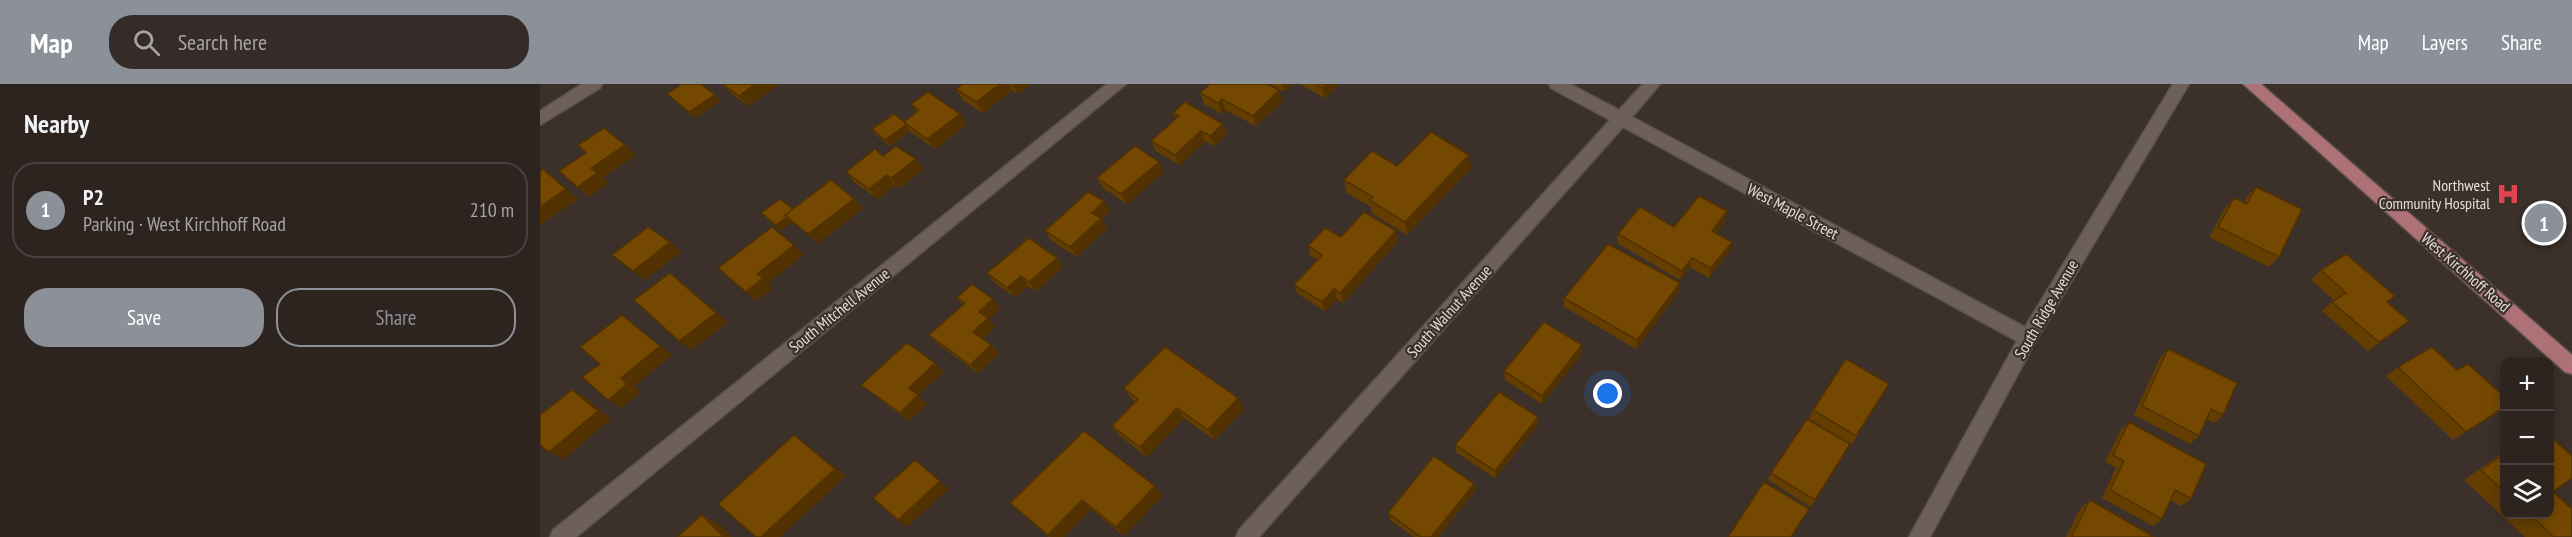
<!DOCTYPE html>
<meta charset="utf-8">
<style>
body{margin:0;font-family:"PT Sans Narrow",sans-serif;background:#352c29;color:#f1f3f6}
.controls{position:absolute;right:18px;bottom:18px;display:grid;overflow:hidden;border-radius:12px;box-shadow:0 3px 15px #0003}
.controls button{width:54px;height:54px;display:grid;place-items:center;padding:0;border:0;border-bottom:2px solid #48413e;background:#2d2420;color:#f1f3f6;font:30px sans-serif}
.you{position:absolute;left:1068px;top:310px;width:21px;height:21px;margin:-15px;border:4px solid #fff;border-radius:50%;background:#1a73e8;box-shadow:0 0 0 9px #1a73e833}
.badge{display:grid;place-items:center;width:39px;height:39px;border-radius:50%;background:#8c9099;color:#fff;font-size:20px;font-weight:700}
.pin{position:absolute;translate:-50% -50%;border:3px solid #fff;box-shadow:0 2px 6px #0006}
.list{margin:0;padding:0;list-style:none}
h2{display:flex;justify-content:space-between;align-items:center;height:78px;margin:0;padding:0 24px;font-size:26px}
h2 small{font-size:20px;font-weight:400;color:#a7a4a5}
.list li{display:grid;grid-template-columns:39px 1fr auto;gap:18px;align-items:center;box-sizing:border-box;height:96px;margin:0 12px 12px;padding:0 12px;border:2px solid #48413e;border-radius:24px}
.list b{display:block;font-size:22px;white-space:nowrap}
.list p{margin:0;font-size:20px;white-space:nowrap;color:#a7a4a5}
.list em{font-size:20px;font-style:normal;color:#a7a4a5}
.actions{display:flex;gap:12px;padding:18px 24px}
.actions a{flex:1;padding:14px 0;border:2px solid #8c9099;border-radius:24px;text-align:center;font-size:21px;color:#8c9099}
.actions .main{background:#8c9099;color:#fff}
.icon{flex:none;width:33px;height:33px;fill:none;stroke:currentColor;stroke-width:2;stroke-linecap:round;stroke-linejoin:round}
.map{position:relative;flex:none;width:2032px;height:453px;overflow:hidden}
header{display:flex;align-items:center;gap:36px;box-sizing:border-box;height:84px;padding:0 30px;background:#8c9099;color:#fff}
header strong{font-size:28px}
nav{display:flex;gap:33px;margin-inline-start:auto;font-size:21px}
.search{width:420px;height:54px;background:#352c29;display:flex;align-items:center;gap:15px;box-sizing:border-box;padding:0 21px;border-radius:24px;color:#a7a4a5;font-size:22px}
main{display:flex}
aside{flex:1;background:#2d2420}
.map>svg:first-child{display:block}
.lines{fill:none;stroke-linecap:round;stroke-linejoin:round}
.minor-casing{stroke:#594f4a;stroke-width:3}
.major-casing{stroke:#594f4a;stroke-width:3}
.minor{fill:#6d605a;fill-rule:evenodd}
.major{fill:#ae7276;fill-rule:evenodd}
.wall{fill:#643e00}
.shaded-wall{fill:#513200}
.building{fill:#744800;stroke:#513200;stroke-width:1.5}
.labels{text-anchor:middle;stroke-width:4.5;stroke-linejoin:round;paint-order:stroke}
.poi-label{font-size:16px;fill:#e5ddd9;stroke:#3c302b;text-anchor:end}
.street-label{font-size:16px;fill:#e5ddd9;stroke:#3c302b}
</style>
<header>
<strong>Map</strong>
<div class="search"><svg class="icon" aria-label="search" viewBox="0 0 24 24"><circle cx="10" cy="10" r="6"/><path d="M15 15l6 6"/></svg>Search here</div>
<nav><a>Map</a><a>Layers</a><a>Share</a></nav>
</header>
<main>
<aside>
<h2>Nearby<small></small></h2>
<ul class="list">
<li><span class="badge">1</span><div><b>P2</b><p>Parking · West Kirchhoff Road</p></div><em>210 m</em></li>
</ul>
<div class="actions"><a class="main">Save</a><a>Share</a></div>
</aside>
<div class="map">
<svg width="2032" height="453" viewBox="0 0 2032 453">
<rect width="100%" height="100%" fill="#3c302b"/>
<g class="lines">
<g class="minor-casing">
<g id="minor">
<polygon points="42,0 62,0 60,4 0,41 0,27"/>
<polygon points="567,0 586,0 36,453 10,453 13,446"/>
<polygon points="1009,0 1030,0 1079,26 1103,0 1120,0 1092,33 1485,243 1633,0 1649,0 1494,260 1390,453 1369,453 1477,257 1083,43 719,453 696,453 699,446 1070,36 1011,4"/>
</g>
</g>
<g class="major-casing">
<polygon id="major" points="1703,0 1721,0 2032,271 2032,290 2025,288"/>
</g>
<use href="#minor" class="minor"/>
<use href="#major" class="major"/>
</g>
<g class="wall">
<polygon points="182,0 239,0 209,22 192,10"/>
<polygon points="423,0 491,0 478,10 472,6 443,29 423,16 416,5"/>
<polygon points="731,0 753,0 744,8"/>
<polygon points="760,0 800,0 785,14"/>
<polygon points="660,9 743,17 716,42 686,26 682,30 664,20"/>
<polygon points="127,10 175,11 180,17 155,34"/>
<polygon points="371,20 427,40 395,65 370,47 350,62 336,51 332,45 364,38 377,28"/>
<polygon points="633,29 683,40 687,50 675,62 665,57 640,81 616,67 611,57 636,35"/>
<polygon points="343,72 376,75 384,85 359,104 355,101 338,115 314,98 306,88"/>
<polygon points="857,82 931,84 867,151 832,129 831,123 807,109 804,96"/>
<polygon points="623,88 587,120 563,104 557,94"/>
<polygon points="1716,103 1739,173 1729,183 1669,153 1685,124 1694,114 1704,119 1707,113"/>
<polygon points="323,124 278,159 252,138 241,147 221,129 253,125"/>
<polygon points="570,127 561,135 567,144 537,173 512,157 505,147"/>
<polygon points="1187,127 1185,137 1176,149 1190,167 1169,194 1150,183 1140,196 1077,159 1078,150 1134,143"/>
<polygon points="856,147 858,157 803,219 797,215 785,227 758,210 754,201 778,176 771,172 768,162 801,153"/>
<polygon points="517,174 523,183 496,207 488,202 475,213 455,199 447,189"/>
<polygon points="1781,186 1848,219 1858,246 1828,267 1782,227 1794,216 1771,196"/>
<polygon points="1140,199 1138,209 1096,265 1024,223 1024,214"/>
<polygon points="417,214 460,224 449,235 455,243 443,255 451,261 459,269 438,289 398,260 389,251 423,221"/>
<polygon points="1042,261 1042,270 1002,320 965,296 964,287"/>
<polygon points="1628,265 1683,331 1674,339 1666,335 1659,352 1650,360 1594,331 1620,274"/>
<polygon points="1858,283 1965,323 1913,356 1846,292"/>
<polygon points="404,287 378,311 387,320 369,337 321,301"/>
<polygon points="1349,300 1312,360 1269,335 1273,326"/>
<polygon points="584,304 704,325 675,356 644,334 607,373 580,352 572,342 596,318 592,315"/>
<polygon points="998,333 998,341 955,394 917,369 915,361"/>
<polygon points="1589,338 1651,415 1641,422 1631,416 1622,435 1613,442 1562,414 1576,384 1565,378 1581,346"/>
<polygon points="1965,367 1965,430 2010,430 2013,408 2032,453 1985,453 1924,396"/>
<polygon points="1306,368 1271,423 1228,396 1231,389"/>
<polygon points="934,400 935,407 898,453 874,453 850,436 848,429"/>
<polygon points="615,402 623,411 584,452 551,425 524,453 509,453 470,419"/>
<polygon points="1550,416 1614,453 1526,453 1540,425"/>
</g>
<g class="shaded-wall">
<polygon points="215,0 239,0 209,22 199,12"/>
<polygon points="460,0 469,0 472,6 443,29 436,18"/>
<polygon points="472,0 491,0 478,10"/>
<polygon points="742,0 753,0 744,8"/>
<polygon points="786,0 800,0 785,14 782,4"/>
<polygon points="739,6 743,17 716,42 713,32"/>
<polygon points="175,11 180,17 155,34 149,28"/>
<polygon points="682,15 686,26 682,30 678,19"/>
<polygon points="420,30 427,40 395,65 387,55"/>
<polygon points="683,40 687,50 675,62 670,52"/>
<polygon points="366,41 370,47 350,62 345,56"/>
<polygon points="661,47 665,57 640,81 635,71"/>
<polygon points="85,61 96,71 63,94 69,99 49,113 37,103 51,84"/>
<polygon points="929,71 931,84 867,151 865,138"/>
<polygon points="376,75 384,85 359,104 351,94"/>
<polygon points="619,78 623,88 587,120 581,110"/>
<polygon points="3,85 38,115 0,141 0,123"/>
<polygon points="347,91 355,101 338,115 329,105"/>
<polygon points="314,115 323,124 278,159 268,150"/>
<polygon points="564,117 570,127 561,135 567,144 537,173 530,163 552,129"/>
<polygon points="1187,127 1185,137 1170,156 1172,147"/>
<polygon points="247,133 252,138 241,147 236,141"/>
<polygon points="856,147 858,157 803,219 800,209"/>
<polygon points="130,158 141,168 105,196 93,187"/>
<polygon points="1192,158 1190,167 1169,194 1171,184"/>
<polygon points="254,161 264,171 228,199 233,204 216,217 206,208 217,190"/>
<polygon points="517,174 523,183 496,207 489,198"/>
<polygon points="1152,174 1150,183 1140,196 1142,187"/>
<polygon points="130,189 188,238 151,266 139,257"/>
<polygon points="481,192 488,202 475,213 467,204"/>
<polygon points="1140,199 1138,209 1096,265 1097,256"/>
<polygon points="794,205 797,215 785,227 782,218"/>
<polygon points="453,215 460,224 449,235 455,243 441,257 433,248 439,228"/>
<polygon points="82,231 132,271 94,302 100,308 81,324 68,316 81,294"/>
<polygon points="1869,237 1858,246 1828,267 1839,258"/>
<polygon points="451,261 459,269 438,289 430,281"/>
<polygon points="1042,261 1042,270 1002,320 1002,312"/>
<polygon points="395,279 404,287 378,311 387,320 369,337 360,329 369,304"/>
<polygon points="32,306 46,314 71,335 23,376 9,368"/>
<polygon points="698,314 704,325 675,356 668,346"/>
<polygon points="637,324 644,334 607,373 600,363"/>
<polygon points="998,333 998,341 955,394 955,387"/>
<polygon points="254,351 306,392 240,453 221,453"/>
<polygon points="375,376 409,405 367,443 358,436"/>
<polygon points="934,400 935,407 898,453 891,453"/>
<polygon points="615,402 623,411 584,452 576,443"/>
<polygon points="542,416 551,425 524,453 510,453 508,451"/>
<polygon points="162,431 179,440 192,453 184,453"/>
</g>
<g class="building">
<polygon points="142,0 161,0 175,11 149,28 127,10"/>
<polygon points="182,0 215,0 199,12"/>
<polygon points="423,0 460,0 436,18 416,5"/>
<polygon points="670,0 727,0 739,6 713,32 682,15 678,19 660,9"/>
<polygon points="776,0 786,0 782,4"/>
<polygon points="388,8 420,30 387,55 364,38 379,26 371,20"/>
<polygon points="645,18 683,40 670,52 661,47 635,71 611,57 639,32 633,29"/>
<polygon points="354,30 364,38 366,41 345,56 332,45"/>
<polygon points="64,44 85,61 51,84 57,89 37,103 19,87 46,69 38,61"/>
<polygon points="891,48 929,71 865,138 829,116 833,113 804,96 832,67 857,82"/>
<polygon points="356,62 376,75 351,94 347,91 329,105 306,88 335,65 343,72"/>
<polygon points="595,62 619,78 581,110 557,94"/>
<polygon points="3,85 26,105 0,123 0,88"/>
<polygon points="291,96 314,115 268,150 245,131"/>
<polygon points="1716,103 1762,125 1739,173 1678,143 1694,114 1707,120"/>
<polygon points="548,108 564,117 552,129 561,134 530,163 505,147"/>
<polygon points="1159,112 1187,127 1172,147 1192,158 1171,184 1152,174 1142,187 1078,150 1100,123 1134,143"/>
<polygon points="240,115 253,125 245,131 247,133 236,141 221,129"/>
<polygon points="824,128 856,147 800,209 794,205 782,218 754,201 782,171 768,162 785,144 801,153"/>
<polygon points="108,143 130,158 93,187 72,171"/>
<polygon points="232,143 254,161 217,190 223,194 206,208 178,184"/>
<polygon points="489,154 517,174 489,198 481,192 467,204 447,189"/>
<polygon points="1068,160 1140,199 1097,256 1024,214"/>
<polygon points="1806,170 1855,212 1847,218 1869,237 1839,258 1792,218 1806,209 1781,186"/>
<polygon points="130,189 176,229 139,257 94,216"/>
<polygon points="432,200 453,215 439,228 448,234 433,248 451,261 430,281 389,251 425,219 417,214"/>
<polygon points="82,231 120,262 81,294 87,300 68,316 42,293 60,280 40,263"/>
<polygon points="1004,238 1042,261 1002,312 964,287"/>
<polygon points="367,259 395,279 369,304 378,311 360,329 321,301"/>
<polygon points="625,263 698,314 668,346 637,324 600,363 572,342 598,315 584,304"/>
<polygon points="1892,263 1917,286 1928,280 1965,313 1965,323 1926,348 1858,283"/>
<polygon points="1628,265 1697,299 1683,331 1671,325 1659,352 1602,322"/>
<polygon points="1306,275 1349,300 1316,352 1273,326"/>
<polygon points="32,306 58,327 9,368 0,361 0,331"/>
<polygon points="959,308 998,333 955,387 915,361"/>
<polygon points="1267,335 1310,360 1275,416 1231,389"/>
<polygon points="1589,338 1666,380 1651,415 1635,406 1622,435 1570,406 1584,377 1573,371"/>
<polygon points="544,347 615,402 576,443 542,416 508,451 470,419"/>
<polygon points="254,351 295,385 221,453 216,453 178,420"/>
<polygon points="2010,352 2032,372 2032,394 2013,408 2032,425 2032,453 2014,453 1990,430 2010,430"/>
<polygon points="1965,369 1965,408 1941,386"/>
<polygon points="894,372 934,400 891,453 881,453 848,429"/>
<polygon points="375,376 400,397 358,436 333,414"/>
<polygon points="1224,398 1269,425 1251,453 1188,453"/>
<polygon points="1550,416 1614,453 1533,453 1532,452"/>
<polygon points="162,431 184,453 137,453"/>
</g>
<defs>
<g id="hospital-bare" transform="scale(1.8)"><path d="M-5-5h3v3.5h4V-5h3V5h-3V1.5h-4V5h-3Z" fill="#e0444e" stroke="#3c302b" stroke-width="2.5" paint-order="stroke"/></g>
</defs>
<g fill-rule="evenodd">
<use href="#hospital-bare" x="1968" y="110"/>
</g>
<g class="labels">
<g class="poi-label">
<text x="1950" y="107">Northwest<tspan x="1950" dy="18">Community Hospital</tspan></text>
</g>
<g class="street-label">
<text transform="translate(1253 127) rotate(28)" y="6">West Maple Street</text>
<text transform="translate(1926 188) rotate(41)" y="6">West Kirchhoff Road</text>
<text transform="translate(1506 225) rotate(-60)" y="6">South Ridge Avenue</text>
<text transform="translate(299 226) rotate(-39)" y="6">South Mitchell Avenue</text>
<text transform="translate(909 227) rotate(-48)" y="6">South Walnut Avenue</text>
</g>
</g>
</svg>
<div class="controls">
<button>+</button>
<button>−</button>
<button><svg class="icon" aria-label="layers" viewBox="0 0 24 24"><path d="M12 4l9 5-9 5-9-5zM3 14l9 5 9-5"/></svg></button>
</div>
<div class="you"></div>
<div class="pin badge" style="left:2004px;top:139px">1</div>
</div>
</main>
